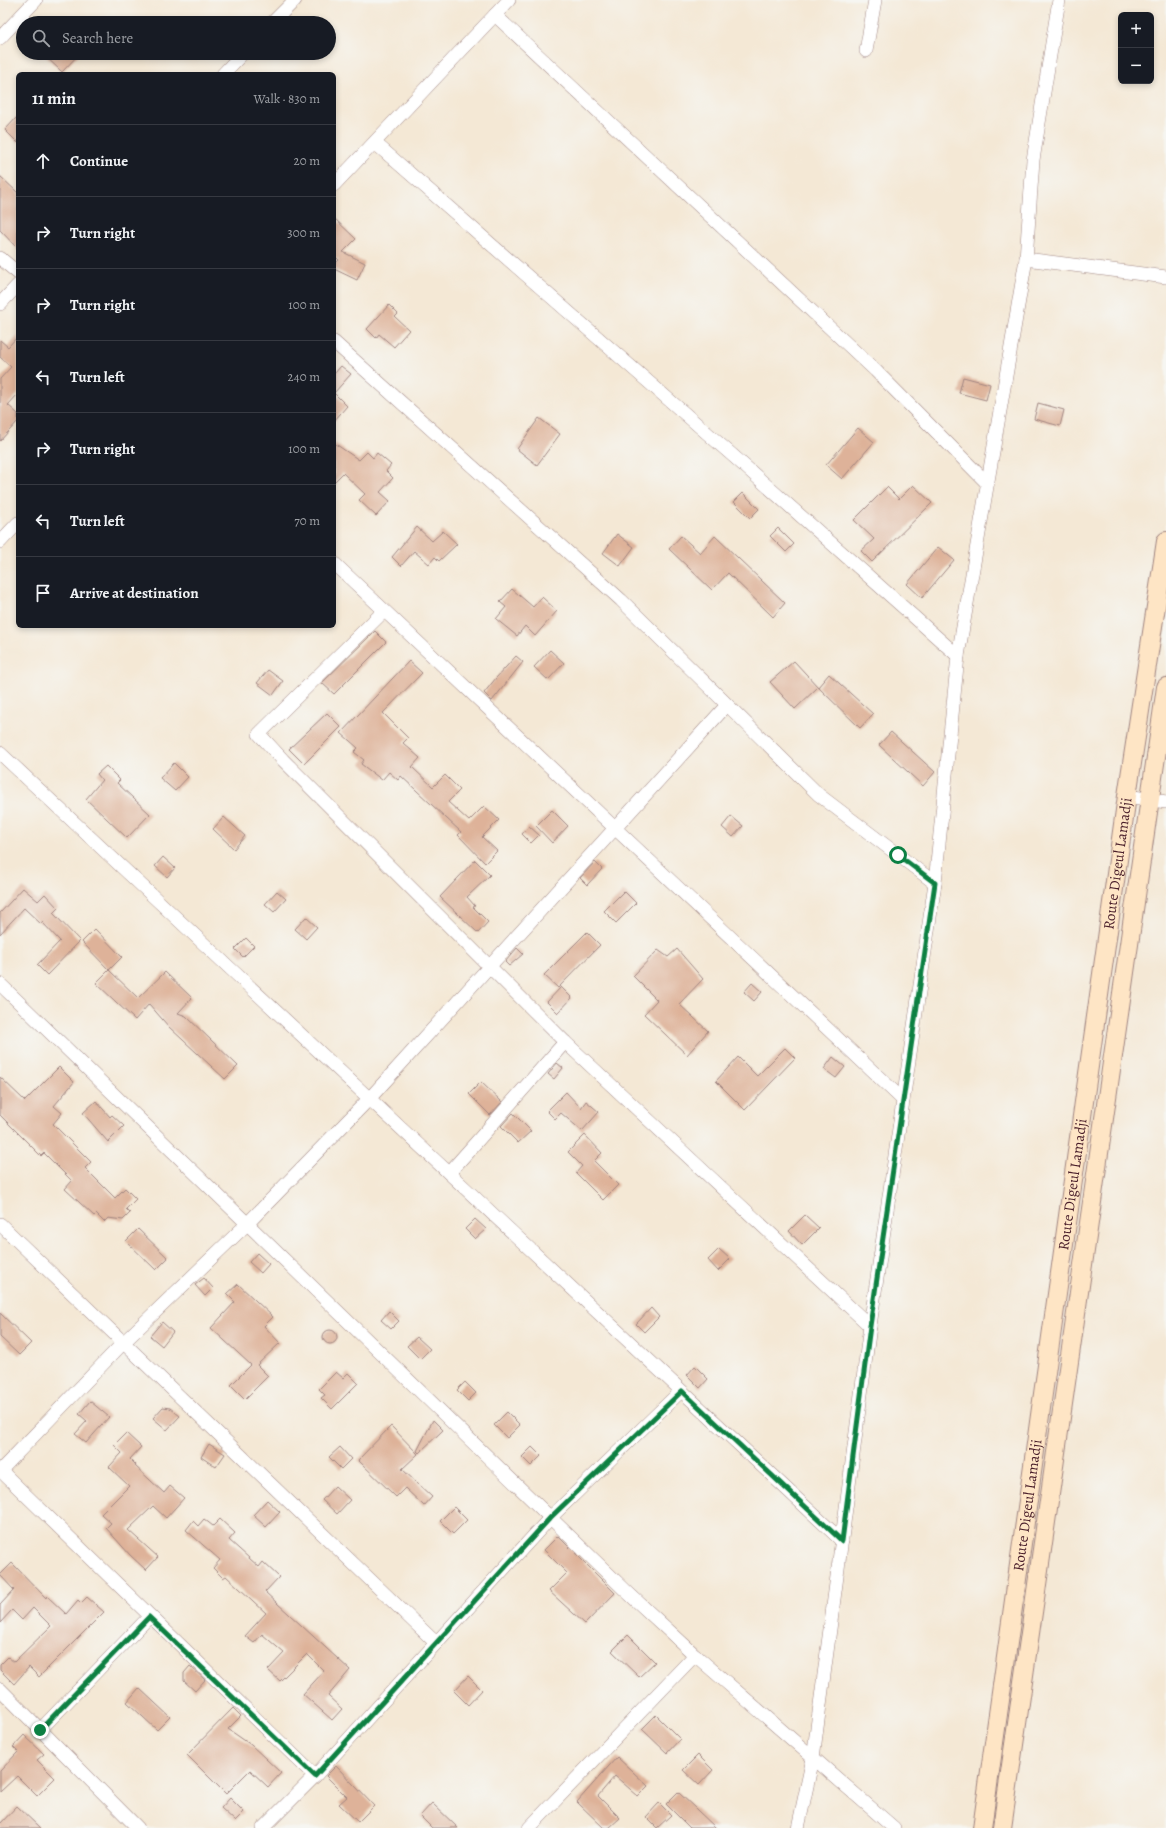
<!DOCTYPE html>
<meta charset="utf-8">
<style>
body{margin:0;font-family:Alegreya,serif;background:#20242c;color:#f1f3f6}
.controls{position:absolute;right:12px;top:12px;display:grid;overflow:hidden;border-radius:6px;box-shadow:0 2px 6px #0003}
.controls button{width:36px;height:36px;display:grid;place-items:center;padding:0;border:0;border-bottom:1px solid #363941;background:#171b24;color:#f1f3f6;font:20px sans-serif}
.stop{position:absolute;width:12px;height:12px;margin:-9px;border:3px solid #0b8043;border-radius:50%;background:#fff}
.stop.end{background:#0b8043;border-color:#fff;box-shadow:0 1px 4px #0008}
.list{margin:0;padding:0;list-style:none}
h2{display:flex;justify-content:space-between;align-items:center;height:52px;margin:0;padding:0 16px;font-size:17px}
h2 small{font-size:13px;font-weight:400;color:#9ea1a6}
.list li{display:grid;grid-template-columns:26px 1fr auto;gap:12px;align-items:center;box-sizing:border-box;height:72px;padding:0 16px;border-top:1px solid #363941}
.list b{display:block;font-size:15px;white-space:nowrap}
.list em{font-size:13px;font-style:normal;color:#9ea1a6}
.icon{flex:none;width:22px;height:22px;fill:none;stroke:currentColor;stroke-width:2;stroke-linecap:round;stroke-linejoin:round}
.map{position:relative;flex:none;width:1166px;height:1828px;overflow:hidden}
.search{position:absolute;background:#171b24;box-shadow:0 2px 6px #0003;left:16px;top:16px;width:320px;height:44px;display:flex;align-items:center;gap:10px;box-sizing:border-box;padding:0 14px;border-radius:22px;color:#9ea1a6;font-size:15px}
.panel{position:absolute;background:#171b24;box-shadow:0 2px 6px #0003;left:16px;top:72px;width:320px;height:556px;border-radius:6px}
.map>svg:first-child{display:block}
.building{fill:#deb299}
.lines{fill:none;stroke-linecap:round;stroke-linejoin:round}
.street-casing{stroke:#9f8480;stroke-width:14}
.secondary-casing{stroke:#9f8480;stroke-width:20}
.street{stroke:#fff;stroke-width:13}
.secondary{stroke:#fee5c5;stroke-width:18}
.route{stroke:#0b8043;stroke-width:5}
.labels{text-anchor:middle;stroke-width:4;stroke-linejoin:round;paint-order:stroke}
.street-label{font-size:15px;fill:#4a1f2b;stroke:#f6f6f2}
</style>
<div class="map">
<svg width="1166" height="1828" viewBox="0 0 1166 1828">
<rect width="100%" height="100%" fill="#f6f6f2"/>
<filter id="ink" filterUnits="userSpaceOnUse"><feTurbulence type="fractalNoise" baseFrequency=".025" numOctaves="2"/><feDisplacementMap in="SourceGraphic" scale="8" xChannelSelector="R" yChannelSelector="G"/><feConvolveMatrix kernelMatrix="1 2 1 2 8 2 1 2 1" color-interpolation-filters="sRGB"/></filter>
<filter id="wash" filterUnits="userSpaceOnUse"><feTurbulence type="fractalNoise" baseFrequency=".012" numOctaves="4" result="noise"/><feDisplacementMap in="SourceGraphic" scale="16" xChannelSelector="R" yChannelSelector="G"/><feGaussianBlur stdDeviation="0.9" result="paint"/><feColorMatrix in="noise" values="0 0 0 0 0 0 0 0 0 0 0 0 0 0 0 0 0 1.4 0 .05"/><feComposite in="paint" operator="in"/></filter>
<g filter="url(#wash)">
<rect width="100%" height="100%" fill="#f4e8d5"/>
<g id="blocks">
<g class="building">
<polygon points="42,53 80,53 62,72"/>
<polygon points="18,116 18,143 5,130"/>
<polygon points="0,176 18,193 18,249 0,230"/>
<polygon points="334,218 356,239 343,252 365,263 357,280 334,269 334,265 339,260 337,258 334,262"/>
<polygon points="389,305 398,314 395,317 409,330 394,347 379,334 376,338 367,329"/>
<polygon points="18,336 18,394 8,405 18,414 18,421 0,441 0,379 11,367 0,357 0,340 8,347"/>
<polygon points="341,366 351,374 334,393 334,374"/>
<polygon points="963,377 990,384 986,400 959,393"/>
<polygon points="334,393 347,406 334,421"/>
<polygon points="1038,403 1064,410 1060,426 1034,419"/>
<polygon points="539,418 560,434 537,465 517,449"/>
<polygon points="858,428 874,442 842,479 826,465"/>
<polygon points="334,443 359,460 367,452 373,458 377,453 391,465 386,471 393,478 380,492 390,501 376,516 359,500 365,494 343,473 334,482"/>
<polygon points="913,485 932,503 872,562 861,551 874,539 854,520 887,487 899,499"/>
<polygon points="743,493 759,509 750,518 734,502"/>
<polygon points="417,527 432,541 443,531 457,544 439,561 435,557 429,564 414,551 401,566 392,557"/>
<polygon points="778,528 794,544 786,552 770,536"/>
<polygon points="617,534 634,547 620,566 603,553"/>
<polygon points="681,536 700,553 715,536 785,603 773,617 728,573 712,590 669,549"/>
<polygon points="938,547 954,560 922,598 907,584"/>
<polygon points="512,589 533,607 542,597 557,611 535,636 525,626 517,636 496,619 506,607 500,602"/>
<polygon points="375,631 386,642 334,694 322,683"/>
<polygon points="550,650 564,663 548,680 534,667"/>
<polygon points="516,656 523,662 492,701 484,693 496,678"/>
<polygon points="409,661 422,673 383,713 408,738 403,743 420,758 412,767 433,787 445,775 460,790 448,802 469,821 484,806 499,820 482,837 497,851 485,863 458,835 461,832 401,776 398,780 389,772 382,780 361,764 364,760 354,752 358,748 341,733"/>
<polygon points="794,661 818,687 795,709 770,682"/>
<polygon points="268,670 283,681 273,695 257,683"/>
<polygon points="829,674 873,714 860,728 818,687"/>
<polygon points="327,713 341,727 304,764 289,749"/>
<polygon points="891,732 935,772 923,786 879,745"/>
<polygon points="174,763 188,777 175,791 160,778"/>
<polygon points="106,766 120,780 117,783 150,814 127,838 86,799 102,780 97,774"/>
<polygon points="552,810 568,826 552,843 536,826"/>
<polygon points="731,816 743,826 733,837 722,827"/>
<polygon points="224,817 245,836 234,849 213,829"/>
<polygon points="529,826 539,835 531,843 522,834"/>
<polygon points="163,857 175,868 167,877 155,866"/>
<polygon points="475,860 490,875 467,897 475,906 473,907 488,922 478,933 440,897"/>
<polygon points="595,862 602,869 587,885 580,878"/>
<polygon points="23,888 38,901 45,894 58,908 53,913 80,941 47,975 37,965 60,941 42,922 41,924 24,908 0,934 0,913"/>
<polygon points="277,891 286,899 274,912 265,904"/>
<polygon points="624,891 636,903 616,923 604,911"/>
<polygon points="306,917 317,927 306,939 295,929"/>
<polygon points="95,929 122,957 109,970 82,942"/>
<polygon points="587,932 600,945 558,988 544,975"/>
<polygon points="246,938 254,946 243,957 235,949"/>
<polygon points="517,948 523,954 509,966 505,962"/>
<polygon points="677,949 703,979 679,1004 708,1031 687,1055 644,1014 657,1000 633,976 658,950 668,957"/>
<polygon points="109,970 138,998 165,972 192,998 178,1013 186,1016 238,1066 225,1079 169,1027 149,1004 135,1020 96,983"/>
<polygon points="752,983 762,992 754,1001 744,992"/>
<polygon points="561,987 572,998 558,1013 547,1002"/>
<polygon points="785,1048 795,1058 745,1110 716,1081 738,1057 757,1076"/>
<polygon points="833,1057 845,1067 836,1078 824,1069"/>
<polygon points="557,1063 563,1068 554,1079 548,1074"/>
<polygon points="59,1067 74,1082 54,1106 62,1113 53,1124 91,1162 85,1168 115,1198 125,1188 136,1199 126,1209 130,1213 123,1220 108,1218 104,1222 96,1214 94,1216 65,1189 72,1181 44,1153 41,1156 0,1115 0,1077 25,1101"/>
<polygon points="481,1082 502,1102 490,1115 469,1094"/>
<polygon points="566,1092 581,1108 586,1101 599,1112 582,1131 561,1113 555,1119 547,1111"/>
<polygon points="96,1101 110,1117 112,1115 124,1126 108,1142 83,1113"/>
<polygon points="513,1113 531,1131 518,1143 501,1126"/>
<polygon points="585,1135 602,1153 594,1161 618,1185 603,1200 576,1173 582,1166 568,1152"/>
<polygon points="805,1215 819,1228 802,1245 789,1231"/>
<polygon points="475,1219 486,1229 475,1239 465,1229"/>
<polygon points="138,1229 168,1258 156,1270 126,1241"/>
<polygon points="719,1249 730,1259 718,1271 708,1260"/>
<polygon points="257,1253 269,1264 261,1273 249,1262"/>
<polygon points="204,1278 213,1288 205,1296 195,1285"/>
<polygon points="238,1284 273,1317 264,1326 280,1343 257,1365 268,1376 245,1399 231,1385 251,1365 211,1328 235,1302 227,1294"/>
<polygon points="651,1308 659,1317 644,1332 636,1324"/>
<polygon points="389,1311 399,1321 391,1329 381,1320"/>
<polygon points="0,1313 31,1343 19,1355 0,1337"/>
<polygon points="162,1322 173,1332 162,1346 150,1336"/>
<circle cx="330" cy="1337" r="7"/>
<polygon points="417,1337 430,1349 420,1359 407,1346"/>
<polygon points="695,1366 708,1379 700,1388 687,1375"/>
<polygon points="336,1372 343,1378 348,1373 358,1383 332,1409 321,1398 325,1395 319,1389"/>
<polygon points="465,1382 476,1393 468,1401 457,1390"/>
<polygon points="90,1401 109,1417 86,1443 75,1434 87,1421 79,1414"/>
<polygon points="163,1407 170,1408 180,1416 167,1430 153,1418"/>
<polygon points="507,1412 520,1425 507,1438 494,1425"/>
<polygon points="433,1420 443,1430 419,1453 417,1451"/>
<polygon points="391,1426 418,1454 402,1469 432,1497 424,1506 405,1488 396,1497 358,1460"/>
<polygon points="126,1433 141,1447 130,1459 136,1465 135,1466 164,1493 170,1486 184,1498 166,1518 153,1506 128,1530 158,1557 146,1570 130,1555 106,1528 111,1523 101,1514 129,1486 109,1467 122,1453 114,1445"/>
<polygon points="209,1444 225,1454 216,1467 201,1457"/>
<polygon points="340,1447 351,1459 341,1469 329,1457"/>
<polygon points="532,1447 541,1456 531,1466 522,1457"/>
<polygon points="335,1486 350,1500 337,1514 322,1500"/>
<polygon points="267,1500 280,1512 266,1527 253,1515"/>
<polygon points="454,1507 467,1520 453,1534 440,1521"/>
<polygon points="204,1519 213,1526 220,1519 235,1533 229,1540 259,1567 263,1562 279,1577 265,1592 350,1670 328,1696 342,1709 332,1720 303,1694 324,1671 307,1654 280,1681 268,1670 284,1653 262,1634 254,1643 245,1636 266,1613 226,1576 223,1578 213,1568 220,1560 186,1530 193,1521 198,1526"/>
<polygon points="558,1536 615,1593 585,1624 549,1591 567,1573 544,1550"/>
<polygon points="12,1563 46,1598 47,1596 66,1614 78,1600 81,1603 87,1597 104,1612 39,1677 29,1667 14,1684 0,1670 0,1665 8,1657 14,1662 51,1626 33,1608 22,1620 12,1610 0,1623 0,1605 14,1590 0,1575"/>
<polygon points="628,1635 655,1662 639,1677 612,1651"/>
<polygon points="190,1666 205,1680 195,1691 184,1681 184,1673"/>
<polygon points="468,1676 482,1690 468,1705 454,1691"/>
<polygon points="139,1688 170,1717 157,1730 127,1702"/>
<polygon points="233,1708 241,1716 228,1729 251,1745 281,1773 268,1787 250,1770 226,1794 187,1755"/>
<polygon points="656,1715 680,1739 667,1753 642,1729"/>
<polygon points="24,1735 44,1754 37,1760 55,1778 37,1796 17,1776 0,1792 0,1771 18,1752 13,1747"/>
<polygon points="698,1755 713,1770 699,1785 683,1770"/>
<polygon points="617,1757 648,1786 638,1796 615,1776 598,1796 620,1818 609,1828 604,1828 577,1802"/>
<polygon points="336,1766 374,1806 358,1822 339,1804 347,1797 326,1776"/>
<polygon points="678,1792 716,1828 690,1828 666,1804"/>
<polygon points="230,1798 244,1812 235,1821 221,1808"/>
<polygon points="432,1803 458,1828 432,1828 420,1816"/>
<polygon points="659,1803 671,1815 657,1828 646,1817"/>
<polygon points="17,1806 40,1828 0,1828 0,1824"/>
</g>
</g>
</g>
<g filter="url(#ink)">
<use href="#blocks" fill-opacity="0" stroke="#9f8480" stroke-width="1"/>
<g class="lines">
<g class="street-casing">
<g id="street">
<polyline points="495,15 876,371 987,483"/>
<polyline points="272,23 295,0"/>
<polyline points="0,38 36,0"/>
<polyline points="866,51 875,0"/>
<polyline points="223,74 243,53"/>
<polyline points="375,143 739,461 958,656"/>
<polyline points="334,185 509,0"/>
<polyline points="0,258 18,273"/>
<polyline points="1026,259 1166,277"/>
<polyline points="0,304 18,285"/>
<polyline points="334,342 621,600 819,795 935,883"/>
<polyline points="0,542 18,523"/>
<polyline points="334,563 903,1100"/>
<polyline points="384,611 259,734 283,760 565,1042 870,1326"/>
<polyline points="0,753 842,1541"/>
<polyline points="1127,796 1166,802"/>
<polyline points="0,984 625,1590 695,1655 894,1828"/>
<polyline points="449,1173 565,1042"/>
<polyline points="0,1224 436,1643"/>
<polyline points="0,1470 315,1776"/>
<polyline points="0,1471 124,1342 247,1224 369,1099 727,705"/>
<polyline points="0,1689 138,1828"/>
<polyline points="40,1730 149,1617"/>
<polyline points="263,1828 315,1776 551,1517 681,1391"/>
<polyline points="529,1828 695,1655"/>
<polyline points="798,1828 813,1758 870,1326 935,883 958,656 1026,259 1033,160 1059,0"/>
</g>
</g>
<g class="secondary-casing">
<g id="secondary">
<path id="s1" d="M 982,1828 L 1127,796 L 1166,541"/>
<polyline points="1002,1828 1166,687"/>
</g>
</g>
<use href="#street" class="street"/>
<use href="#secondary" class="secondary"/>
</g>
</g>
<g class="lines" filter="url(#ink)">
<polyline class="route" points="40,1730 149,1617 315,1776 551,1517 682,1391 842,1541 870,1326 935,883 898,855"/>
</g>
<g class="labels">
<g class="street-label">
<text dy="5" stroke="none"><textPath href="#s1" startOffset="974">Route Digeul Lamadji</textPath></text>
<text dy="5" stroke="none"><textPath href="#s1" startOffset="650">Route Digeul Lamadji</textPath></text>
<text dy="5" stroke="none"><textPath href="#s1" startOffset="326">Route Digeul Lamadji</textPath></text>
</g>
</g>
</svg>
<div class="controls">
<button>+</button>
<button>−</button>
</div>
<div class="stop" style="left:898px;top:855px"></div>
<div class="stop end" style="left:40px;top:1730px"></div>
<div class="search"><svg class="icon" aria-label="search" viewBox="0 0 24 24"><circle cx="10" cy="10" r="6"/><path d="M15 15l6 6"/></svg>Search here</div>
<section class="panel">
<h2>11 min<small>Walk · 830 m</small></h2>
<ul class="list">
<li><svg class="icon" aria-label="ahead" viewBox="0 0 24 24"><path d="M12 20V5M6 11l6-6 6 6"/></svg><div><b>Continue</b></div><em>20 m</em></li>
<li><svg class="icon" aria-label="right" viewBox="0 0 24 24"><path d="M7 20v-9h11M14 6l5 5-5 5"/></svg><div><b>Turn right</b></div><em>300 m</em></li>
<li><svg class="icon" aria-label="right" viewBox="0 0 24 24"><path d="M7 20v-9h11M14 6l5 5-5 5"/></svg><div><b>Turn right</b></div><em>100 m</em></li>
<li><svg class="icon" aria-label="left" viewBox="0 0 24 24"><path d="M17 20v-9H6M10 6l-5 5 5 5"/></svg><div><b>Turn left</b></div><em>240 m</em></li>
<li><svg class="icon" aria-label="right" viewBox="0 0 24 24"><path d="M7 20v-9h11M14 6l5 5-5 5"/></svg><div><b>Turn right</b></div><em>100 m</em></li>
<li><svg class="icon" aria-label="left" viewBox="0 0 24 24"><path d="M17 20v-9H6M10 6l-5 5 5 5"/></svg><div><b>Turn left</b></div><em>70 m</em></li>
<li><svg class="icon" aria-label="arrive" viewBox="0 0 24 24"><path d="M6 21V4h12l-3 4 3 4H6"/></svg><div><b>Arrive at destination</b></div></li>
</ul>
</section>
</div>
